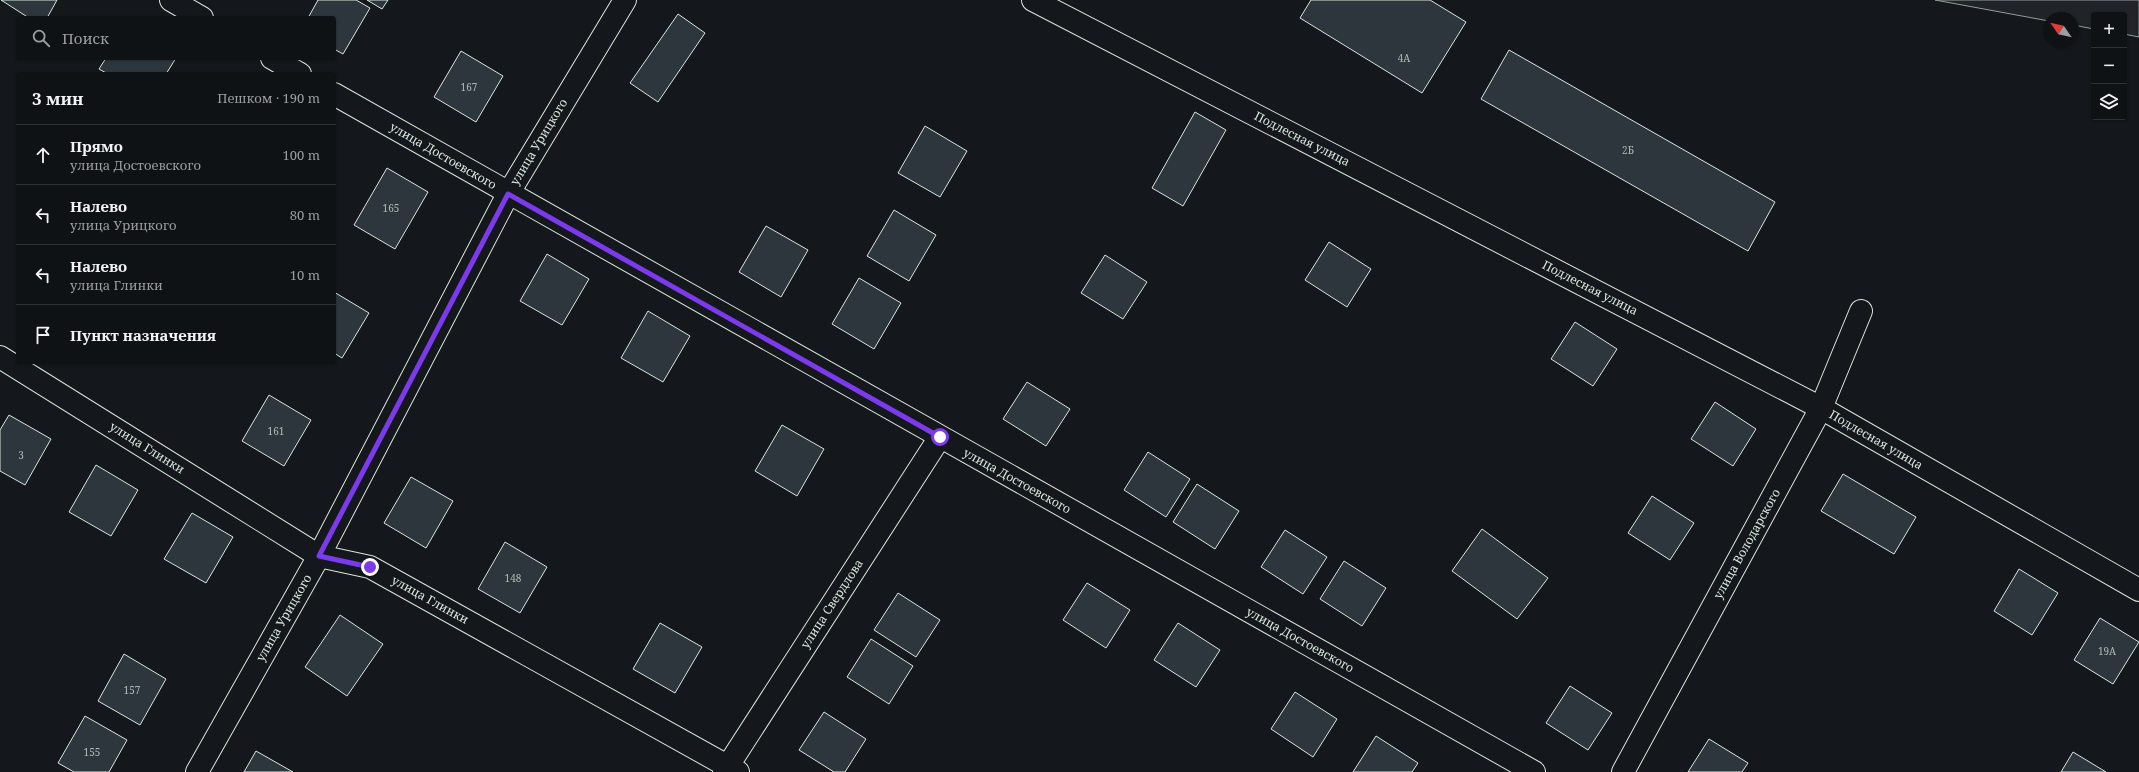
<!DOCTYPE html>
<html lang="ru">
<meta charset="utf-8">
<style>
body{margin:0;font-family:"Noto Serif",serif;background:#1d2022;color:#f1f3f6}
.controls{position:absolute;right:12px;top:12px;display:grid;overflow:hidden;border-radius:4px;box-shadow:0 1px 3px #0004}
.controls button{width:36px;height:36px;display:grid;place-items:center;padding:0;border:0;border-bottom:1px solid #2f3234;background:#0f1215;color:#f1f3f6;font:20px sans-serif}
.compass{position:absolute;left:2043px;top:12px;width:36px;height:36px;border-radius:50%;background:#0f1215;box-shadow:0 1px 3px #0004;rotate:304deg}
.stop{position:absolute;width:12px;height:12px;margin:-9px;border:3px solid #7c3aed;border-radius:50%;background:#fff}
.stop.end{background:#7c3aed;border-color:#fff;box-shadow:0 1px 4px #0008}
.list{margin:0;padding:0;list-style:none}
h2{display:flex;justify-content:space-between;align-items:center;height:52px;margin:0;padding:0 16px;font-size:17px}
h2 small{font-size:13px;font-weight:400;color:#9b9ea0}
.list li{display:grid;grid-template-columns:26px 1fr auto;gap:12px;align-items:center;box-sizing:border-box;height:60px;padding:0 16px;border-top:1px solid #2f3234}
.list b{display:block;font-size:15px;white-space:nowrap}
.list p{margin:0;font-size:13px;white-space:nowrap;color:#9b9ea0}
.list em{font-size:13px;font-style:normal;color:#9b9ea0}
.icon{flex:none;width:22px;height:22px;fill:none;stroke:currentColor;stroke-width:2;stroke-linecap:round;stroke-linejoin:round}
.map{position:relative;flex:none;width:2139px;height:772px;overflow:hidden}
.search{position:absolute;background:#0f1215;box-shadow:0 1px 3px #0004;left:16px;top:16px;width:320px;height:44px;display:flex;align-items:center;gap:10px;box-sizing:border-box;padding:0 14px;border-radius:4px;color:#9b9ea0;font-size:15px}
.panel{position:absolute;background:#0f1215;box-shadow:0 1px 3px #0004;left:16px;top:72px;width:320px;height:292px;border-radius:4px}
.map>svg:first-child{display:block}
.green{fill:#202428;stroke:#939e99}
.building{fill:#2c363c;stroke:#d8e6dc}
.lines{fill:none;stroke-linecap:round;stroke-linejoin:round}
.street-casing{stroke:#d8e6dc;stroke-width:24}
.street{stroke:#14181c;stroke-width:22}
.route{stroke:#7c3aed;stroke-width:5}
.labels{text-anchor:middle;stroke-width:3;stroke-linejoin:round;paint-order:stroke}
.number-label{font-size:10px;fill:#adbab4}
.street-label{font-size:12px;fill:#d8e6dc;stroke:#14181c}
</style>
<div class="map">
<svg width="2139" height="772" viewBox="0 0 2139 772">
<rect width="100%" height="100%" fill="#14181c"/>
<polygon class="green" points="1935,0 2139,0 2139,37 2124,34 2124,15 2094,15 2094,29 2073,25 2073,18 2049,18 2049,21"/>
<g class="building">
<polygon points="1,0 57,0 47,18 29,18"/>
<polygon points="318,0 356,0 370,8 343,54 334,49 334,18 308,18"/>
<polygon points="367,0 388,0 382,9"/>
<polygon points="1311,0 1430,0 1466,22 1422,93 1300,18"/>
<polygon points="678,14 705,33 658,102 630,83"/>
<polygon points="1509,50 1775,202 1748,251 1481,99"/>
<polygon points="461,51 503,76 476,122 434,97"/>
<polygon points="106,58 176,58 166,74 108,74 99,69"/>
<polygon points="1195,112 1226,130 1183,206 1152,188"/>
<polygon points="925,126 967,151 940,197 898,173"/>
<polygon points="387,168 428,192 395,249 354,225"/>
<polygon points="894,210 936,235 909,281 867,256"/>
<polygon points="766,226 808,250 781,297 739,272"/>
<polygon points="1329,242 1371,269 1347,307 1305,280"/>
<polygon points="547,254 589,279 562,325 520,301"/>
<polygon points="1105,255 1147,282 1123,319 1081,293"/>
<polygon points="859,278 901,303 874,349 832,324"/>
<polygon points="334,292 369,313 342,358 334,353"/>
<polygon points="648,311 690,336 663,382 621,358"/>
<polygon points="1575,322 1617,349 1593,386 1551,359"/>
<polygon points="1027,382 1070,409 1046,446 1003,419"/>
<polygon points="269,395 311,420 284,466 242,441"/>
<polygon points="1715,402 1756,429 1733,466 1691,439"/>
<polygon points="9,415 51,439 25,485 0,471 0,430"/>
<polygon points="782,425 824,449 797,496 755,471"/>
<polygon points="1148,452 1190,479 1166,517 1124,490"/>
<polygon points="96,465 138,490 111,536 69,512"/>
<polygon points="1843,474 1916,517 1894,554 1821,511"/>
<polygon points="411,477 453,501 426,548 384,523"/>
<polygon points="1197,484 1239,511 1215,549 1173,522"/>
<polygon points="1652,496 1694,523 1670,560 1628,533"/>
<polygon points="192,513 233,537 206,583 164,559"/>
<polygon points="1482,529 1548,578 1517,619 1452,571"/>
<polygon points="1285,530 1327,557 1303,594 1261,567"/>
<polygon points="505,542 547,567 520,613 478,589"/>
<polygon points="1344,561 1386,588 1362,626 1320,599"/>
<polygon points="2019,569 2058,593 2032,635 1994,611"/>
<polygon points="1087,583 1130,610 1106,648 1063,620"/>
<polygon points="898,593 940,620 916,657 874,630"/>
<polygon points="340,615 383,644 347,696 305,667"/>
<polygon points="2100,618 2139,642 2113,684 2074,660"/>
<polygon points="660,623 702,647 675,693 633,669"/>
<polygon points="1178,623 1220,650 1196,687 1154,660"/>
<polygon points="871,639 913,666 889,704 847,677"/>
<polygon points="124,654 166,679 140,725 98,701"/>
<polygon points="1570,686 1612,713 1588,750 1546,723"/>
<polygon points="1295,692 1337,719 1313,757 1271,729"/>
<polygon points="824,712 866,739 845,772 834,772 799,750"/>
<polygon points="85,716 127,740 109,772 74,772 58,763"/>
<polygon points="1376,736 1418,763 1412,772 1353,772"/>
<polygon points="1709,739 1748,763 1742,772 1688,772"/>
<polygon points="256,751 293,772 244,772"/>
<polygon points="2073,752 2106,772 2061,772"/>
</g>
<g class="lines">
<g class="street-casing">
<g id="street">
<polyline points="171,0 202,18"/>
<polyline points="1033,0 1821,408 2139,590"/>
<polyline points="272,58 300,74"/>
<polyline points="334,94 1534,772"/>
<polyline points="0,357 319,556 370,567 738,772"/>
<polyline points="197,772 319,556 508,194 625,0"/>
<polyline points="724,772 940,437"/>
<polyline points="1623,772 1821,408 1861,311"/>
</g>
</g>
<use href="#street" class="street"/>
</g>
<g class="lines">
<polyline class="route" points="370,567 319,556 508,194 940,437"/>
</g>
<g class="labels">
<g class="number-label">
<text x="1404" y="62">4А</text>
<text x="469" y="91">167</text>
<text x="1628" y="154">2Б</text>
<text x="391" y="212">165</text>
<text x="276" y="435">161</text>
<text x="21" y="459">3</text>
<text x="513" y="582">148</text>
<text x="2107" y="655">19А</text>
<text x="132" y="694">157</text>
<text x="92" y="756">155</text>
</g>
<g class="street-label">
<text transform="translate(1302 139) rotate(27)" y="4">Подлесная улица</text>
<text transform="translate(539 142) rotate(-59)" y="4">улица Урицкого</text>
<text transform="translate(443 156) rotate(30)" y="4">улица Достоевского</text>
<text transform="translate(1590 288) rotate(27)" y="4">Подлесная улица</text>
<text transform="translate(1876 440) rotate(30)" y="4">Подлесная улица</text>
<text transform="translate(147 448) rotate(32)" y="4">улица Глинки</text>
<text transform="translate(1017 481) rotate(29)" y="4">улица Достоевского</text>
<text transform="translate(1747 544) rotate(-61)" y="4">улица Володарского</text>
<text transform="translate(430 600) rotate(29)" y="4">улица Глинки</text>
<text transform="translate(832 604) rotate(-57)" y="4">улица Свердлова</text>
<text transform="translate(284 618) rotate(-60)" y="4">улица Урицкого</text>
<text transform="translate(1300 640) rotate(29)" y="4">улица Достоевского</text>
</g>
</g>
</svg>
<div class="controls">
<button>+</button>
<button>−</button>
<button><svg class="icon" aria-label="layers" viewBox="0 0 24 24"><path d="M12 4l9 5-9 5-9-5zM3 14l9 5 9-5"/></svg></button>
</div>
<svg class="compass" viewBox="-18 -18 36 36"><path d="M0-13l5 13h-10z" fill="#e53935"/><path d="M0 13l5-13h-10z" fill="#9b9ea0"/></svg>
<div class="stop" style="left:940px;top:437px"></div>
<div class="stop end" style="left:370px;top:567px"></div>
<div class="search"><svg class="icon" aria-label="search" viewBox="0 0 24 24"><circle cx="10" cy="10" r="6"/><path d="M15 15l6 6"/></svg>Поиск</div>
<section class="panel">
<h2>3 мин<small>Пешком · 190 m</small></h2>
<ul class="list">
<li><svg class="icon" aria-label="ahead" viewBox="0 0 24 24"><path d="M12 20V5M6 11l6-6 6 6"/></svg><div><b>Прямо</b><p>улица Достоевского</p></div><em>100 m</em></li>
<li><svg class="icon" aria-label="left" viewBox="0 0 24 24"><path d="M17 20v-9H6M10 6l-5 5 5 5"/></svg><div><b>Налево</b><p>улица Урицкого</p></div><em>80 m</em></li>
<li><svg class="icon" aria-label="left" viewBox="0 0 24 24"><path d="M17 20v-9H6M10 6l-5 5 5 5"/></svg><div><b>Налево</b><p>улица Глинки</p></div><em>10 m</em></li>
<li><svg class="icon" aria-label="arrive" viewBox="0 0 24 24"><path d="M6 21V4h12l-3 4 3 4H6"/></svg><div><b>Пункт назначения</b></div></li>
</ul>
</section>
</div>
